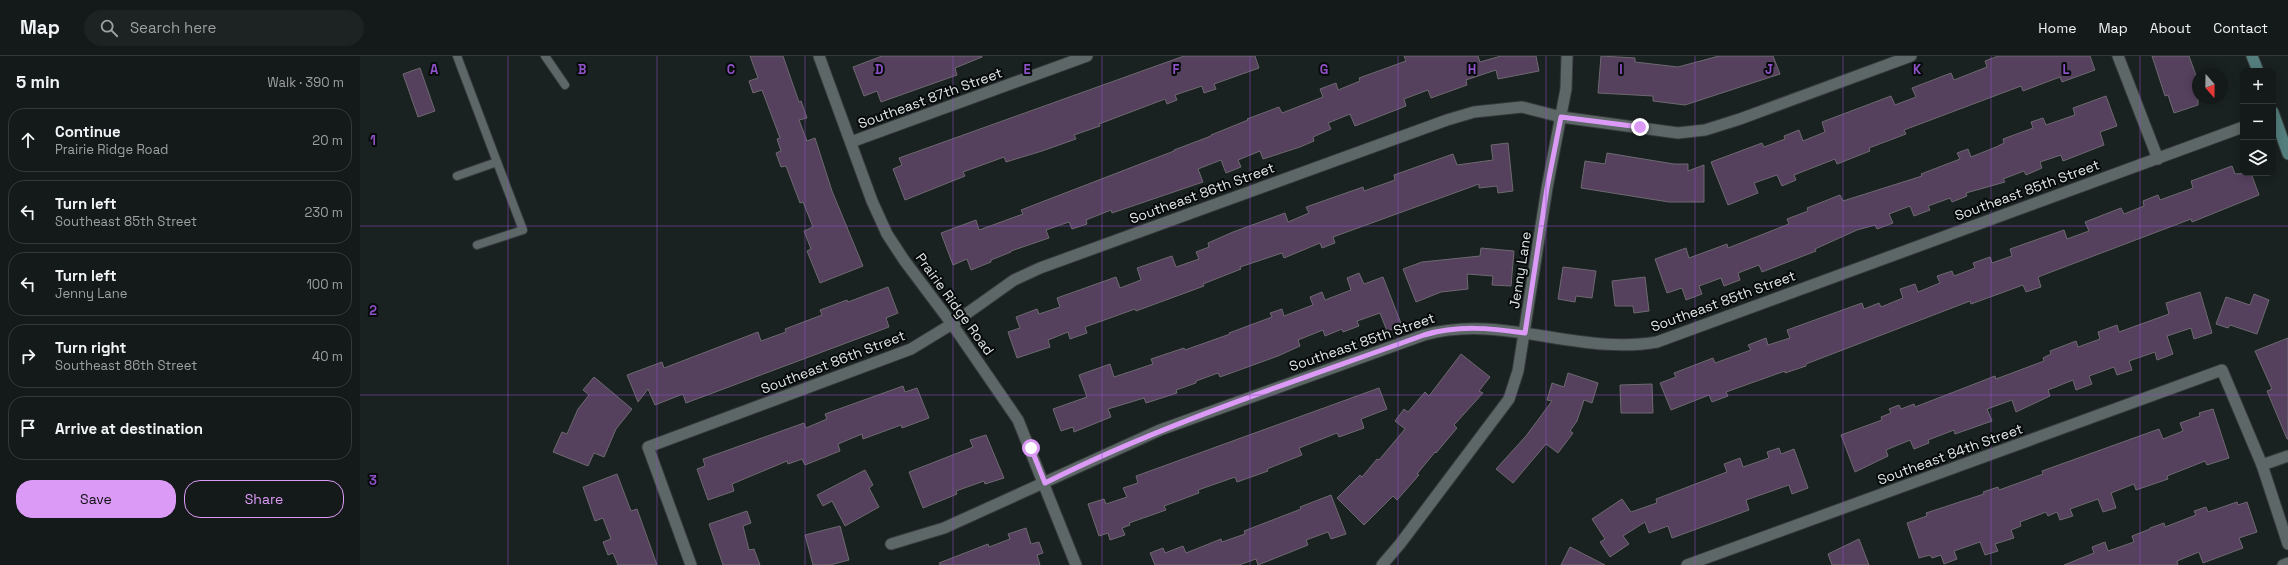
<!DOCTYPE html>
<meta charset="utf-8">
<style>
body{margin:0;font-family:"Space Grotesk",sans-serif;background:#1d2222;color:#f1f3f6}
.controls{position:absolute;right:12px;top:12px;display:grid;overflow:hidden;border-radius:8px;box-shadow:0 2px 10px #0003}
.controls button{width:36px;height:36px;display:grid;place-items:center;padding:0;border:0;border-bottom:1px solid #333838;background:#141919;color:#f1f3f6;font:20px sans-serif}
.compass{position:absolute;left:1832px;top:12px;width:36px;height:36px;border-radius:50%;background:#141919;box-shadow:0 2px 10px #0003;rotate:160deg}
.stop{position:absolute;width:12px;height:12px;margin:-9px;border:3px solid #db9af6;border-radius:50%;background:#fff}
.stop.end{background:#db9af6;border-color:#fff;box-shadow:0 1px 4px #0008}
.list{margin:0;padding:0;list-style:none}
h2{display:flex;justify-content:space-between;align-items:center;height:52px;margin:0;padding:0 16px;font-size:17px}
h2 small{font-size:13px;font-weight:400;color:#9da0a2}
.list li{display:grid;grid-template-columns:26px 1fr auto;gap:12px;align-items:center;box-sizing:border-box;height:64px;margin:0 8px 8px;padding:0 8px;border:1px solid #333838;border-radius:16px}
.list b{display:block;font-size:15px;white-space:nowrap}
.list p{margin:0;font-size:13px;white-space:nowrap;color:#9da0a2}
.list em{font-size:13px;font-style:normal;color:#9da0a2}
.actions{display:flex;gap:8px;padding:12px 16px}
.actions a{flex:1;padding:9px 0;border:1px solid #db9af6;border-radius:16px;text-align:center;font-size:14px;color:#db9af6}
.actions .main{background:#db9af6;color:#111}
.icon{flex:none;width:22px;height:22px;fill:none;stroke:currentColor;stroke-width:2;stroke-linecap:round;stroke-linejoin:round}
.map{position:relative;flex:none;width:1928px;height:509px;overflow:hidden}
header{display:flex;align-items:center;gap:24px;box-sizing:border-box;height:56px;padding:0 20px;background:#141919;border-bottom:1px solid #333838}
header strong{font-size:19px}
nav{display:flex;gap:22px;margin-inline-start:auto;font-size:14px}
.search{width:280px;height:36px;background:#1d2222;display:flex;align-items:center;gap:10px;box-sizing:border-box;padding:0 14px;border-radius:22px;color:#9da0a2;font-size:15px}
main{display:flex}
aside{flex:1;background:#141919}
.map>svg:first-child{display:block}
.building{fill:#55415e;stroke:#6d696f}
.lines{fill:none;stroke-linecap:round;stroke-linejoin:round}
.service-casing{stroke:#353b3a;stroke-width:10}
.minor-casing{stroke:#353b3a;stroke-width:13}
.secondary-casing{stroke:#353b3a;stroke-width:13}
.service{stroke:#5e6767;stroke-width:8}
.minor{stroke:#5e6767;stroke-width:11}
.secondary{stroke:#537e7d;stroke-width:11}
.route{stroke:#db9af6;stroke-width:5}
.grid{fill:none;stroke:#8f51c7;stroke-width:1;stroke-opacity:0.55}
.labels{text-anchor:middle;stroke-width:4;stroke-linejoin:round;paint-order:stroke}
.street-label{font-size:14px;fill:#e1e6e6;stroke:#070a0a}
.grid-label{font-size:13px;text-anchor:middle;font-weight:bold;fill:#8f51c7;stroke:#070a0a;stroke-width:4;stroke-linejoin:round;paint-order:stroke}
</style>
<header>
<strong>Map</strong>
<div class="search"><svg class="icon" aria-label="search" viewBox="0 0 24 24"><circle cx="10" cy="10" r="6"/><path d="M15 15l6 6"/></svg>Search here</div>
<nav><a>Home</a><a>Map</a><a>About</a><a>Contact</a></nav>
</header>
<main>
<aside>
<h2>5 min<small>Walk · 390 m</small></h2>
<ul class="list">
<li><svg class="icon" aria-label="ahead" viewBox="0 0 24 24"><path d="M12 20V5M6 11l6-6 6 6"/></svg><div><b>Continue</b><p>Prairie Ridge Road</p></div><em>20 m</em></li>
<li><svg class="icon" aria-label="left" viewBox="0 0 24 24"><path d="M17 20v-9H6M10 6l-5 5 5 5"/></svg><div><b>Turn left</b><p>Southeast 85th Street</p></div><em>230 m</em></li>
<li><svg class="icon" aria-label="left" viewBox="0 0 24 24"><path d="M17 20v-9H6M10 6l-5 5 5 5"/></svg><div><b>Turn left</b><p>Jenny Lane</p></div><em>100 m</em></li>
<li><svg class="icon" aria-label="right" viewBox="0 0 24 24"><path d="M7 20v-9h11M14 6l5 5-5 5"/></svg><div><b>Turn right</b><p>Southeast 86th Street</p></div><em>40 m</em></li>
<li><svg class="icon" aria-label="arrive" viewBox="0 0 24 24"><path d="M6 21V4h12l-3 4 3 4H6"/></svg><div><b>Arrive at destination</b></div></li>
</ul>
<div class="actions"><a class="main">Save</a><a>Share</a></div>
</aside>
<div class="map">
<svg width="1928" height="509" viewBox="0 0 1928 509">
<rect width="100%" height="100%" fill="#1a2121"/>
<g class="building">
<polygon points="390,0 423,0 439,46 441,45 447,62 439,64 447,85 455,82 472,135 503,210 460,227 447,195 451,193 444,175 453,171 443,146 440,147 426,110 421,111 416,97 421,95 417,83 420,82 402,34 393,37 389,25 398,22"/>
<polygon points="522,0 622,0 622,1 595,12 597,19 521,46 517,35 504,40 493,11"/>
<polygon points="824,0 895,0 899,12 854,28 856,33 844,37 842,30 815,39 817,44 807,48 805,43 739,68 740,70 714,79 716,83 682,95 646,106 644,101 603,116 605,120 545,144 533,113 542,109 539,102"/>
<polygon points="1044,0 1118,0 1120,6 1141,0 1176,0 1179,15 1138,23 1136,14 1106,24 1107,29 1071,42 1068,34 1044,43 1046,50 995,70 990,58 968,67 971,73 953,81 954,85 940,91 903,103 900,95 878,104 881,111 866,117 861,104 838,113 843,126 752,157 751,154 726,164 727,168 712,173 709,166 686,174 689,182 651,195 651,196 631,204 631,206 611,214 607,203 593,209 581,177 616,164 619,174 663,158 661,154 814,95 814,94 851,80 851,79 888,64 887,63 919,51 922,57 963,41 960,33 976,27 978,34 1000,25 999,22 1046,5"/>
<polygon points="1241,0 1275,2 1275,6 1318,11 1359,0 1413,0 1420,18 1325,49 1293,45 1293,40 1238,37"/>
<polygon points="1638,0 1730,0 1735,14 1702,26 1700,21 1663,35 1661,30 1544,74 1546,78 1509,92 1510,95 1477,108 1475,103 1434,119 1436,124 1422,130 1417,119 1394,127 1398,137 1368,149 1351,106 1402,87 1404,91 1425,83 1424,80 1439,74 1443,85 1465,76 1462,66 1531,40 1535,49 1556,41 1552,32 1591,17 1594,24 1627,11 1625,5"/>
<polygon points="1792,0 1829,0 1838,25 1838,49 1814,57 1808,39 1805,40"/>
<polygon points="60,12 75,55 58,61 43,18"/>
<polygon points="1746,40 1757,70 1740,76 1744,89 1703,105 1701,99 1680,106 1682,112 1666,119 1664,115 1643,123 1645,126 1606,137 1607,140 1592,146 1590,142 1568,150 1570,154 1554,160 1550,150 1529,158 1533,167 1517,173 1515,169 1497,174 1455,193 1456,195 1402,216 1399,209 1378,217 1380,224 1364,230 1361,222 1339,230 1342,238 1326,244 1322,232 1307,237 1295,203 1326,192 1329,202 1367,188 1368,192 1429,168 1427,163 1448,155 1447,152 1480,139 1483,145 1562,120 1561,118 1600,103 1597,97 1608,93 1611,101 1636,91 1644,87 1643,83 1673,72 1671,66 1683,62 1686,69 1715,59 1713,52"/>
<polygon points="1148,87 1153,135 1138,137 1137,130 1119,132 1119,128 973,181 975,187 962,192 960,187 924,202 922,197 880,211 881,213 843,228 844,230 776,255 775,253 725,271 727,277 710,283 708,276 688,284 690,291 657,302 648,276 660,272 656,261 677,253 679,258 700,251 697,242 756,221 760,232 781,224 777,212 812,200 816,211 839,203 836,196 849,191 848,187 873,176 925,157 928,166 949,157 946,151 1003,131 1004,135 1035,124 1034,119 1093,98 1097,109 1133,104 1131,89"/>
<polygon points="1247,97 1314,108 1328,108 1328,115 1344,109 1344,146 1309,146 1221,132 1225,105 1245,108"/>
<polygon points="1872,110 1875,118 1891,117 1899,139 1832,166 1831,163 1678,221 1681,231 1666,236 1663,229 1611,248 1610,245 1446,308 1446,310 1425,317 1425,315 1366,336 1368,340 1352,346 1349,339 1311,354 1300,327 1316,321 1314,317 1353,302 1355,307 1391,294 1388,289 1406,282 1408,289 1430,282 1427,274 1502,247 1504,253 1519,247 1521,251 1543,242 1540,233 1555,228 1558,236 1580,227 1577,220 1592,215 1594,220 1615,212 1613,207 1630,201 1632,207 1652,200 1650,193 1704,174 1707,183 1729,175 1725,166 1761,152 1764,158 1784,150 1783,145 1798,139 1800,144 1833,132 1831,125"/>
<polygon points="1121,192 1154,195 1151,230 1132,229 1133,220 1107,218 1108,233 1081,236 1056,246 1043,213 1062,206 1120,200"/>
<polygon points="1203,211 1236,215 1232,242 1216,240 1215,246 1198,243"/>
<polygon points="999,217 1004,228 1023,221 1042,270 1027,275 1020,257 997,265 999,270 983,276 982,273 965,280 963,274 938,284 940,290 918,300 860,321 858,317 836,325 836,327 816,334 817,337 786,347 784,342 748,353 751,361 714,376 713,371 701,375 693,353 727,341 719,319 750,308 754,321 793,308 791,303 824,292 825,294 870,278 869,277 912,261 910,257 922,253 924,260 953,249 950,241 962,236 965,244 991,234 987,222"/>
<polygon points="1285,221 1289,255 1274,257 1273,250 1255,250 1252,225"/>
<polygon points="528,231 538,257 526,262 529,271 326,347 323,338 295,349 288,333 278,346 267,319 302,306 304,312 398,276 401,285 426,276 425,273 462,259 460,254 487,244 488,246"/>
<polygon points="1840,236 1852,277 1834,283 1831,272 1807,280 1813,298 1797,304 1795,296 1769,305 1772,314 1757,319 1754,311 1729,320 1732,328 1716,334 1713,324 1688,334 1690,340 1656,356 1652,344 1627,353 1632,365 1595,378 1594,374 1568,384 1569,387 1554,393 1550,384 1526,394 1528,400 1495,416 1481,379 1522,364 1521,361 1531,357 1529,353 1539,349 1541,353 1554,348 1555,351 1635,320 1636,323 1684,305 1683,302 1691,298 1690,295 1716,285 1718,291 1740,283 1738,276 1757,269 1759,276 1809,258 1806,247"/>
<polygon points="1894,238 1909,244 1897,278 1870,269 1868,272 1856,268 1866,241 1890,249"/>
<polygon points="1928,282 1928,383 1927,383 1907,335 1912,333 1895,295"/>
<polygon points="1101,298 1130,321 1119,335 1123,337 1094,369 1097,372 1076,397 1075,396 1057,418 1059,419 1037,444 1033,440 1004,469 977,442 1000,419 1002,421 1017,403 1019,404 1045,373 1035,365 1044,353 1048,356 1065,336 1069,340"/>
<polygon points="1208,317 1238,327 1232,347 1224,344 1217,365 1210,375 1213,377 1198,397 1186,388 1153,427 1136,413 1166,380 1192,345 1187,344 1192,327 1204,331"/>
<polygon points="234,321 272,353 256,373 244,401 234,397 228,410 193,396 202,376 207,378 218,353 229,339 223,334"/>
<polygon points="1292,328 1293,357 1261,357 1260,329"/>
<polygon points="543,330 545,336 557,332 569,362 542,372 541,369 503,383 502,378 478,388 480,395 445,409 442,403 428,408 427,405 372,428 374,435 348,444 337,413 345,410 343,403 444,367 446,372 467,363 465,358"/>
<polygon points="1019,332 1027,353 1001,363 1004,372 979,381 977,377 939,392 942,399 907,413 908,415 877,426 875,421 838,434 839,437 804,450 806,454 769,467 770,469 762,472 765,479 750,484 748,477 739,480 728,448 744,443 746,448 767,441 763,432 778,427 776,420"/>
<polygon points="1853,353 1869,402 1847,409 1845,405 1807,420 1808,423 1776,434 1774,428 1751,437 1756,452 1743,456 1738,443 1710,453 1713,460 1700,464 1697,456 1688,460 1686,456 1660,466 1661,470 1651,474 1654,482 1635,488 1638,495 1625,499 1620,486 1594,495 1597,503 1584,508 1581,499 1572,502 1570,499 1559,502 1547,467 1567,460 1566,457 1624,438 1623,436 1638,431 1639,434 1664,425 1683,418 1682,415 1799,373 1803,383 1823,375 1820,367 1840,360 1839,357"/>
<polygon points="626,379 644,422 625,428 624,425 596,435 597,438 563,452 549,416 613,391 610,384"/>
<polygon points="1419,392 1421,398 1434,393 1448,432 1432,438 1429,429 1386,444 1389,454 1312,482 1308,470 1289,477 1285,466 1263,480 1269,488 1250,501 1240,486 1245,483 1232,463 1262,443 1271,456 1297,447 1296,443 1367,416 1364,408 1380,402 1383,411 1409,402 1407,396"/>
<polygon points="505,414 513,429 509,432 519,451 485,470 472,445 463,450 457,439"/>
<polygon points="257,418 271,455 277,453 297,509 258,509 253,497 248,499 243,486 251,483 243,462 235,465 223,431"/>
<polygon points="971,439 986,478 971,483 968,476 946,484 948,489 898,509 896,503 879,509 795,509 790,497 803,492 805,497 823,490 826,497 861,483 862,486 885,478 884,475 941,453 940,451"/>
<polygon points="1877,446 1878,449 1887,446 1897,476 1879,482 1883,492 1843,507 1839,496 1817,505 1818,509 1704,509 1734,497 1732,491 1745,486 1748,495 1774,486 1772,480 1790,473 1790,472 1804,467 1805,471 1836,459 1834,455 1846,451 1848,456"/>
<polygon points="387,455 391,467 383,470 389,494 394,493 400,509 363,509 349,468"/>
<polygon points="480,470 489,504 470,509 453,509 445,479"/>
<polygon points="666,472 671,488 679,486 683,497 677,499 680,509 580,509 579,507 628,488 629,491 650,483 648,478"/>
<polygon points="1499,483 1509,509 1472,509 1468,498"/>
<polygon points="1210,491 1245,509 1201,509"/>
</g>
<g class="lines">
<g class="service-casing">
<g id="service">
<polyline points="185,0 205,29"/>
<polyline points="97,120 137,106 97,0"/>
<polyline points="117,189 163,174 137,106"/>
</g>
</g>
<g class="minor-casing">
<g id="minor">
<polyline points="459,0 512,145 527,178 544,204 592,268 658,364 716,509"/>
<polyline points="1758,0 1798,103"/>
<polyline points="491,86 727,0"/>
<polyline points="1902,409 1928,400"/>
<path d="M 531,488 L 584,472 L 800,374 L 1064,279 C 1142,257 1219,300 1297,286 L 1883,71"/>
<polyline points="331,509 288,391 551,293 592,268 654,224 680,212 1087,64 1114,56 1162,51 1201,61 1318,77 1345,74 1380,63 1551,0"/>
<polyline points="1022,509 1040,488 1149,343 1158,315 1187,132 1206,33 1207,0"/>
<polyline points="1327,509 1862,314 1902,409 1928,488"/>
<polyline points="1923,509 1928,507"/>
</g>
</g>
<g class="secondary-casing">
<g id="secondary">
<polyline points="1892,0 1898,15"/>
<polyline points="1913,56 1928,98"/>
</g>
</g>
<use href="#service" class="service"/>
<use href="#minor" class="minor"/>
<use href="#secondary" class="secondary"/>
</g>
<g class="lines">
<path class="route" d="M 671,392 L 685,427 C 806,366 937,325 1064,279 C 1098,269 1130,272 1165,277 L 1187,132 L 1201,61 L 1280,71"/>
</g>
<path class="grid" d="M 148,0 L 148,509M 297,0 L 297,509M 445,0 L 445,509M 593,0 L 593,509M 742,0 L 742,509M 890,0 L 890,509M 1038,0 L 1038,509M 1186,0 L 1186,509M 1335,0 L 1335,509M 1483,0 L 1483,509M 1631,0 L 1631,509M 1780,0 L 1780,509M 0,170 L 1928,170M 0,339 L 1928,339"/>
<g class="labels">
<g class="street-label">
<text transform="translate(570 42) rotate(-20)" y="5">Southeast 87th Street</text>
<text transform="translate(1667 134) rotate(-20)" y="5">Southeast 85th Street</text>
<text transform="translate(842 137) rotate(-20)" y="5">Southeast 86th Street</text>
<text transform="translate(1160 214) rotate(-81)" y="5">Jenny Lane</text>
<text transform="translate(1363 245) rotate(-20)" y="5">Southeast 85th Street</text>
<text transform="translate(595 248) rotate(54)" y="5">Prairie Ridge Road</text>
<text transform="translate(1002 286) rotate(-19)" y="5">Southeast 85th Street</text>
<text transform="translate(473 306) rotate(-21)" y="5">Southeast 86th Street</text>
<text transform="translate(1590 398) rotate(-20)" y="5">Southeast 84th Street</text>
</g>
</g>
<g class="grid-label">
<text x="74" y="18">A</text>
<text x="222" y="18">B</text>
<text x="371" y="18">C</text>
<text x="519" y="18">D</text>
<text x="667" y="18">E</text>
<text x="816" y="18">F</text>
<text x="964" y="18">G</text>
<text x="1112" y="18">H</text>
<text x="1261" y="18">I</text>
<text x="1409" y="18">J</text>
<text x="1557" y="18">K</text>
<text x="1706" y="18">L</text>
<text x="13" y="89">1</text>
<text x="13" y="259">2</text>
<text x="13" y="429">3</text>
</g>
</svg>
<div class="controls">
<button>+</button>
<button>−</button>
<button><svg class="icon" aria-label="layers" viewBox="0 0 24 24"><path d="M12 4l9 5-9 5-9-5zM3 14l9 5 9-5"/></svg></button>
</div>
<svg class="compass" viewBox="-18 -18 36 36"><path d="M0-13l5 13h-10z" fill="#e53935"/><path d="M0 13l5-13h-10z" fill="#9da0a2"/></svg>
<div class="stop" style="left:671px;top:392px"></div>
<div class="stop end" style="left:1280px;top:71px"></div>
</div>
</main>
